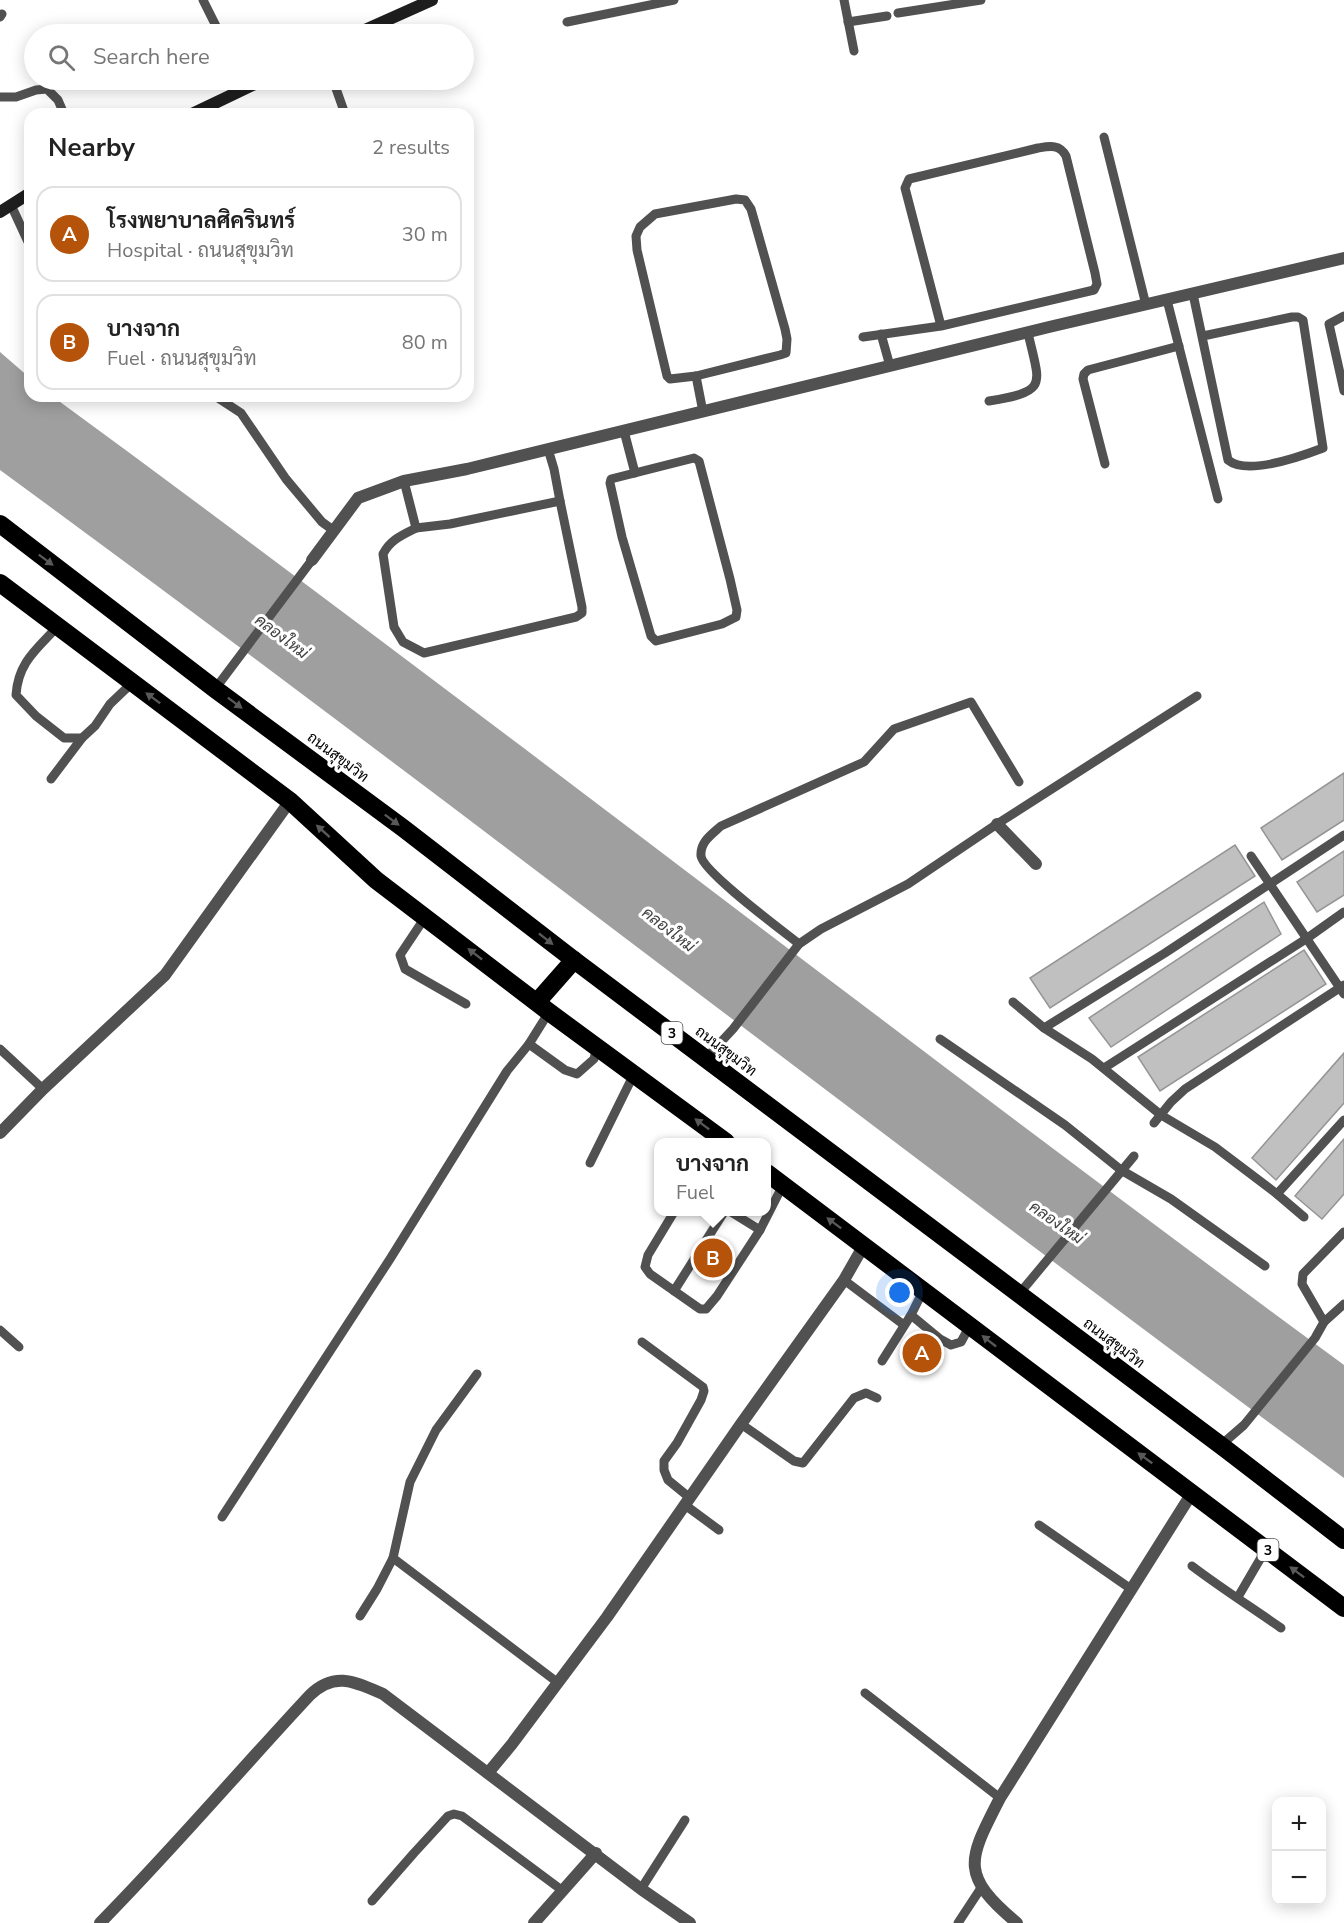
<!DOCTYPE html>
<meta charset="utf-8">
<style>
body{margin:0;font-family:"Nunito Sans",Sarabun,sans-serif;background:#f6f6f6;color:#222}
.controls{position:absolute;right:18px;bottom:18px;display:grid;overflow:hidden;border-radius:12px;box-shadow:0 3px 15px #0003}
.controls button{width:54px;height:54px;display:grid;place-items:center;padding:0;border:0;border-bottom:2px solid #e0e0e0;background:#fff;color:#222;font:30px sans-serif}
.you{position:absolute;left:900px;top:1293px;width:21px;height:21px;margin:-15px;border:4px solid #fff;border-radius:50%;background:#1a73e8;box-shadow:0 0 0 9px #1a73e833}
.badge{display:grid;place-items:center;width:39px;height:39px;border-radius:50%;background:#b45309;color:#fff;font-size:20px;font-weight:700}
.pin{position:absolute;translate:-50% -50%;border:3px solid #fff;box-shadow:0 2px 6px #0006}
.popup{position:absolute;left:654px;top:1138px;width:117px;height:78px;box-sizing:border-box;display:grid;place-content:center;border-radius:12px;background:#fff;filter:drop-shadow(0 2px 4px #0005);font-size:20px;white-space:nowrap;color:#767676}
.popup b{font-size:22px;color:#222}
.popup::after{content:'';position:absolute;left:50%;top:100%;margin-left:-12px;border:12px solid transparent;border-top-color:#fff}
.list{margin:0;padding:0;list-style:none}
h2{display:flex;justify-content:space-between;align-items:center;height:78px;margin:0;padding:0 24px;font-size:26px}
h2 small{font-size:20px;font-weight:400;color:#767676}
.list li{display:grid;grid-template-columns:39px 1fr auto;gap:18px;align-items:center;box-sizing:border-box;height:96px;margin:0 12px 12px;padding:0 12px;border:2px solid #e0e0e0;border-radius:18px}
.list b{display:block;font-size:22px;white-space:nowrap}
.list p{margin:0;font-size:20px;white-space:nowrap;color:#767676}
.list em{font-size:20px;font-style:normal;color:#767676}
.icon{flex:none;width:33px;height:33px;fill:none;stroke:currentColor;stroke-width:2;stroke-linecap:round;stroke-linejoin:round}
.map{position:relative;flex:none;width:1344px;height:1923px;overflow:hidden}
.search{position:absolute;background:#fff;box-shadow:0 3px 15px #0003;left:24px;top:24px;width:450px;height:66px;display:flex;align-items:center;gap:15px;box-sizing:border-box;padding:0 21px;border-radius:33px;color:#767676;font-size:22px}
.panel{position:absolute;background:#fff;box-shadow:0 3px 15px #0003;left:24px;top:108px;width:450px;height:294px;border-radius:18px}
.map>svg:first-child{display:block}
.water{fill:#9f9f9f}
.building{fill:#c0c0c0;stroke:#959595;stroke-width:1.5}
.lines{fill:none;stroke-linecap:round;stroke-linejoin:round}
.lane{stroke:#515151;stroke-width:9}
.street{stroke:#515151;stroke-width:12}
.secondary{stroke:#1e1e1e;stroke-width:12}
.highway{stroke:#000;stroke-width:18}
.oneway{fill:#595959}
.labels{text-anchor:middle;stroke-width:6;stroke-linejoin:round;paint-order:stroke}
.shield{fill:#fff;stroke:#4c4c4c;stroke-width:1.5}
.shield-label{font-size:14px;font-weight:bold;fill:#000}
.street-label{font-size:15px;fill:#000;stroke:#fff}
.water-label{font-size:16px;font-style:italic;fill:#404040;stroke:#fff}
</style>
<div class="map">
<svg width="1344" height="1923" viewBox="0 0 1344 1923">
<rect width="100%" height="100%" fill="#fff"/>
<path class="water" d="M 0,352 L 30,378 L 30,396 L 52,396 C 486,714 910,1046 1344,1365 L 1344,1478 C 893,1146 452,801 0,470 Z"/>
<g class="building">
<polygon points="1344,773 1344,820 1282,860 1261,828"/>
<polygon points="1235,845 1255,876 1050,1008 1030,978"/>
<polygon points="1344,851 1344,895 1317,912 1297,882"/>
<polygon points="1264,902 1281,934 1111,1047 1089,1018"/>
<polygon points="1304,950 1326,984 1160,1091 1138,1057"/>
<polygon points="1344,1053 1344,1103 1276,1180 1252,1158"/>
<polygon points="1344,1139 1344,1194 1322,1219 1295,1196"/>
</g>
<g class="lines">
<g class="lane">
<polyline points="203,0 220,34"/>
<polyline points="844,0 854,51"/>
<polyline points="898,13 981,0"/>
<polyline points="0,17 2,14"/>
<polyline points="567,22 674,0"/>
<polyline points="848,22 887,16"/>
<polyline points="333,80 345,114"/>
<polyline points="0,97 16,97 36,90 47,89 58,100 64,114"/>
<polyline points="1104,137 1146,305"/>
<polygon points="736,199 745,200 751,209 785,329 787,339 786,353 780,355 696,376 670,379 667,376 637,250 636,236 640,227 655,214"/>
<polyline points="11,205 30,246"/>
<path d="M 1193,294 L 1228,460 C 1247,476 1302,456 1323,448 L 1303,320 L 1298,317 L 1292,317 L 1203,336"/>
<polyline points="1167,300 1218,499"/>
<polyline points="1344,316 1329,324 1344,391"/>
<polyline points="881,334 890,366"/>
<path d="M 863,337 L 941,326 L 1094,290 L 1097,284 L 1095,273 L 1066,156 C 1060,144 1050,146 1038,148 L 909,179 L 905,188 L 941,326"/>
<polyline points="696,376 703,412"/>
<polyline points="215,396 241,413 286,479 322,522 333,530"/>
<path d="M 989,401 C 1049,391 1040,386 1028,333"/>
<polyline points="624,431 635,473"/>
<polygon points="694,458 699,461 730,579 737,610 736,617 722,624 656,641 651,636 622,537 610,483 611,479"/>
<polyline points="1105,464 1083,379 1084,374 1088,370 1179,346"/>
<polyline points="404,481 416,528 450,524 560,501 554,469 548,449"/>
<path d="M 416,528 C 402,535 390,540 383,554 L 394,627 L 403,642 L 424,653 L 576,617 L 582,613 L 582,607 L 560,501"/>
<path d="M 58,626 C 37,649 18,662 16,695 L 36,716 L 64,738 L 82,738 L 95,726 L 110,704 L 132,683"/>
<polyline points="215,689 312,560"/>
<polyline points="51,779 82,738"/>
<polyline points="1251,856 1344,994"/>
<polyline points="426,916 400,955 405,969 466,1004"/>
<path d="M 799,944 C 783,931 703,872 701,856 C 700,842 711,835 721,826 L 864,762 L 894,729 L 971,702 L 1019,782"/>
<polyline points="1013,1002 1044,1028 1092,1059 1161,1115 1215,1147 1277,1194 1304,1217"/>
<polyline points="1044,1028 1165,953 1344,835"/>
<polyline points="940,1039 1065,1125 1121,1170 1171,1199 1265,1266"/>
<polyline points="529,1044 565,1070 577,1074 594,1059 597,1046"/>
<polyline points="0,1049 43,1089"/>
<polyline points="706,1058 733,1029 799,944 821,929 908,884 997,824 1197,696"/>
<polyline points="1104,1068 1306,939 1344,912"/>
<polyline points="1154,1123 1171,1102 1185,1089 1344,985"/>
<polyline points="590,1163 634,1074"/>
<polyline points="1277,1194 1344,1120"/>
<polyline points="674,1212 648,1255 645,1267 650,1274 700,1309 706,1309 717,1296 760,1230 783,1185"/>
<polyline points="731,1212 760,1230"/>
<polyline points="844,1280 904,1325"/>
<polyline points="674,1291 724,1212"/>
<polyline points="1019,1294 1134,1156"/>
<polyline points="911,1315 940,1339 951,1345 961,1342 967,1331 968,1324"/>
<polyline points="1324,1322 1344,1304"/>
<polyline points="0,1330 19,1347"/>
<polyline points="642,1342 703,1387 704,1391 701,1400 677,1443 664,1461 664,1470 668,1480 690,1498"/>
<polyline points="882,1361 911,1315 923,1291"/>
<polyline points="741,1424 794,1461 803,1463 854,1398 866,1393 877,1398"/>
<polyline points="1221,1445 1244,1425 1315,1338 1324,1322 1302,1284 1303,1274 1344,1232"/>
<polyline points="685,1505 719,1530"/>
<polyline points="222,1517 390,1259 507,1071 529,1044 549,1012"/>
<polyline points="1039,1525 1131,1589"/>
<polyline points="393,1558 410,1482 436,1430 477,1374"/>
<path d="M 1192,1566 C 1221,1588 1251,1607 1281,1628"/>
<polyline points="1238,1597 1266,1549"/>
<polyline points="360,1616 377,1589 393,1558 557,1682"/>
<polyline points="865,1693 1000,1798"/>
<polyline points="641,1889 685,1820"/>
<polyline points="372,1901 414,1853 448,1816 454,1814 462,1816 563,1891"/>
<polyline points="958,1923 981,1888"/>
</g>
<g class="street">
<polyline points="312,560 358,498 404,481 467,469 1049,327 1344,258"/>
<polyline points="997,824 1036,864"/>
<polyline points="0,1133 43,1089 165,975 290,801"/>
<polyline points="488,1773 512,1744 607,1617 741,1424 844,1280 864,1245"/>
<path d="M 100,1923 C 173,1849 240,1770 310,1695 C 335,1671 355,1682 383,1694 L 641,1889 L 690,1923"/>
<polyline points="534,1923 596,1853"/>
<path d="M 1017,1923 C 958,1874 969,1859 1000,1798 L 1192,1493"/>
</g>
<g class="secondary">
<polyline points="356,34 432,0"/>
<polyline points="192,114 263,80"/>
<polyline points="0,212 30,193"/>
</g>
<g class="highway">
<polyline points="0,524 215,689 403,828 574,960 1227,1450 1344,1540"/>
<polyline points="0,583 290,801 376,880 549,1012 726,1142"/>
<polyline points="537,1002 574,960"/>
<polyline points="767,1173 1344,1608"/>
</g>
</g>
<defs><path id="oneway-solid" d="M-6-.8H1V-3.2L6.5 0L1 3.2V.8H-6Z" transform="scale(1.5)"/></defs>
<g class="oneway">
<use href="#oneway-solid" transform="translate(46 560) rotate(37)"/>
<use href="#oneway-solid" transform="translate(153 698) rotate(-143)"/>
<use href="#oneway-solid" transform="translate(235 703) rotate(37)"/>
<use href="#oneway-solid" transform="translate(392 820) rotate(37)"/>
<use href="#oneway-solid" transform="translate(323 831) rotate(-138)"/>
<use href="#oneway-solid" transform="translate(546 939) rotate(38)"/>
<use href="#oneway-solid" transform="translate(475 954) rotate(-142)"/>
<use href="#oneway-solid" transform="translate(702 1124) rotate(-143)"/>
<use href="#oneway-solid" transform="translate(834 1223) rotate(-143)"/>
<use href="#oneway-solid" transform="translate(989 1341) rotate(-142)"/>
<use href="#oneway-solid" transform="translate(1145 1458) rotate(-144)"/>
<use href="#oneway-solid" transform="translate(1297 1572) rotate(-143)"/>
</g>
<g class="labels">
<g class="shield">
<rect x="661.5" y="1022" width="21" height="22" rx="4.5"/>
<rect x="1257.5" y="1539" width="21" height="22" rx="4.5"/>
</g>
<g class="shield-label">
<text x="672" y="1038">3</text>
<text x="1268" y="1555">3</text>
</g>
<g class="street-label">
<text transform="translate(338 757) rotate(37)" y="5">ถนนสุขุมวิท</text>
<text transform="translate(726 1051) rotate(37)" y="5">ถนนสุขุมวิท</text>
<text transform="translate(1114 1343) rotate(37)" y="5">ถนนสุขุมวิท</text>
</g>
<g class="water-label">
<text transform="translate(282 636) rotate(37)" y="6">คลองใหม่</text>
<text transform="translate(669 929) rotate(38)" y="6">คลองใหม่</text>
<text transform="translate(1057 1222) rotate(35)" y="6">คลองใหม่</text>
</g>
</g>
</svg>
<div class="controls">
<button>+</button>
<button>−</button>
</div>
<div class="you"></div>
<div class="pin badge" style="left:922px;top:1353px">A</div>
<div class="pin badge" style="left:713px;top:1258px">B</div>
<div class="popup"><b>บางจาก</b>Fuel</div>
<div class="search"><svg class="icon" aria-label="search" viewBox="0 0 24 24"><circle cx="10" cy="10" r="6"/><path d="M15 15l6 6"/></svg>Search here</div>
<section class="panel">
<h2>Nearby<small>2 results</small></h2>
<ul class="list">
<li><span class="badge">A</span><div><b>โรงพยาบาลศิครินทร์</b><p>Hospital · ถนนสุขุมวิท</p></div><em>30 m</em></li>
<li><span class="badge">B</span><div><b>บางจาก</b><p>Fuel · ถนนสุขุมวิท</p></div><em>80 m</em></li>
</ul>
</section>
</div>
